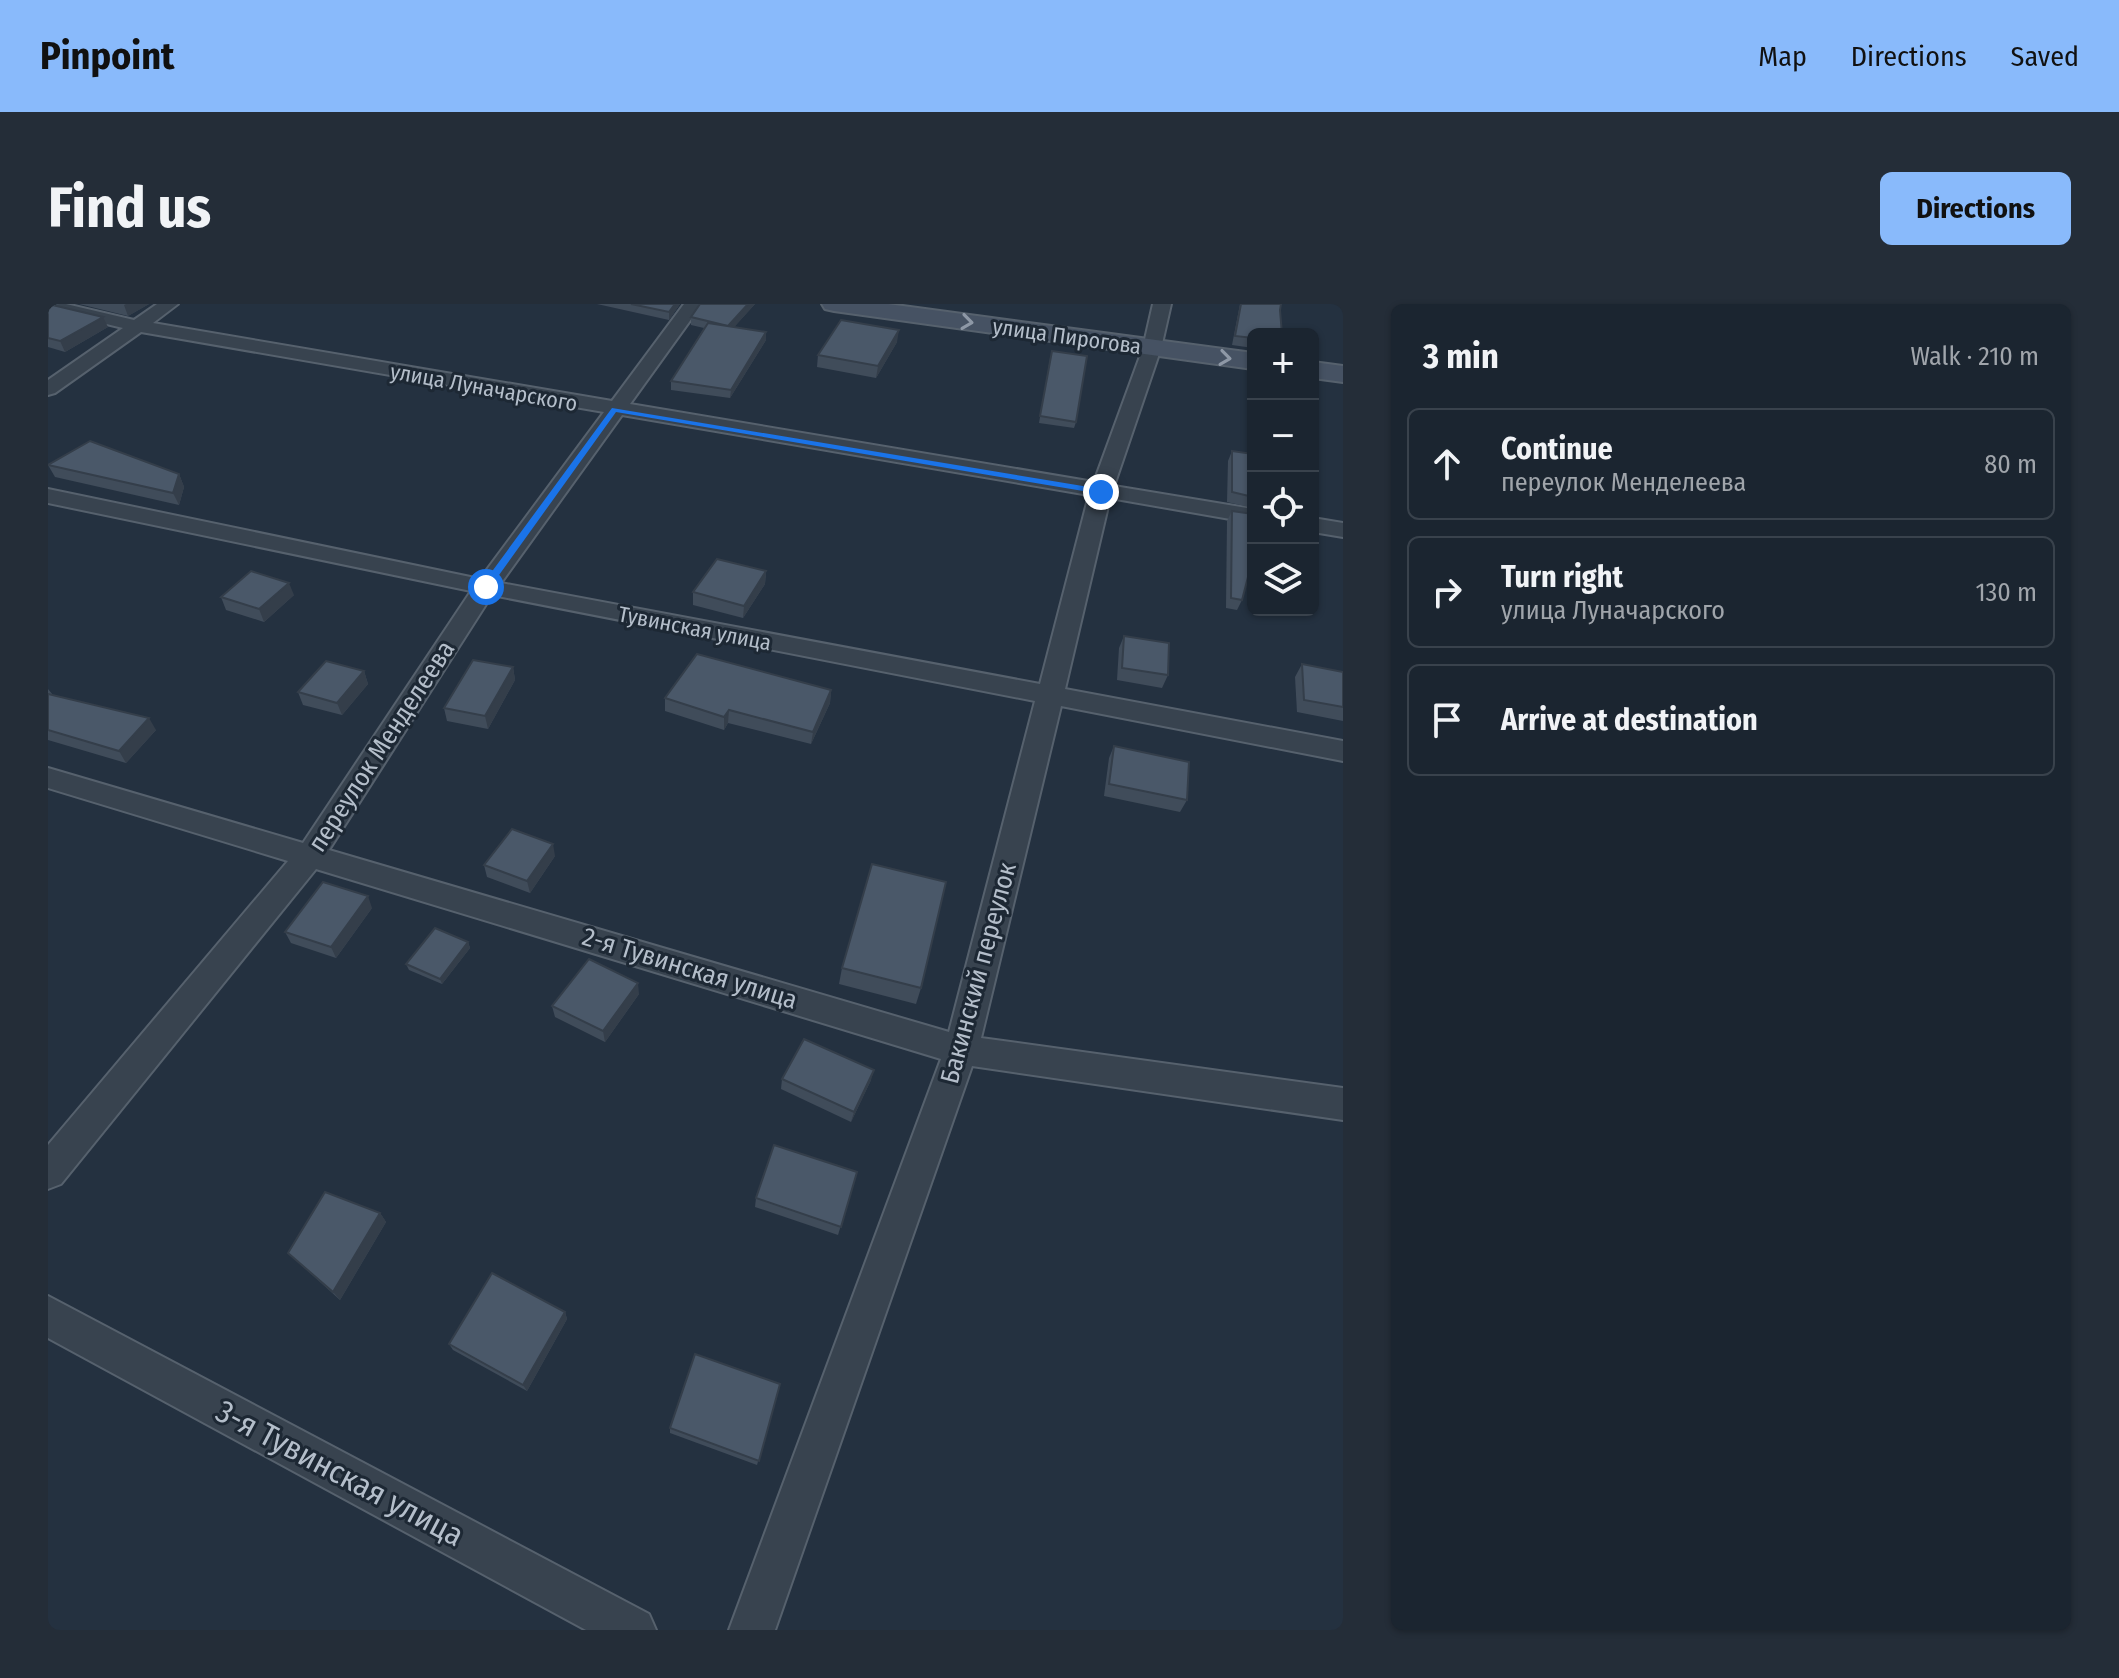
<!DOCTYPE html>
<meta charset="utf-8">
<style>
body{margin:0;font-family:"Fira Sans Condensed",sans-serif;background:#242d38;color:#f1f3f6}
.controls{position:absolute;right:24px;top:24px;display:grid;overflow:hidden;border-radius:12px;box-shadow:0 2px 6px #0004}
.controls button{width:72px;height:72px;display:grid;place-items:center;padding:0;border:0;border-bottom:2px solid #39424c;background:#1b2530;color:#f1f3f6;font:40px sans-serif}
.stop{position:absolute;width:24px;height:24px;margin:-18px;border:6px solid #1a73e8;border-radius:50%;background:#fff}
.stop.end{background:#1a73e8;border-color:#fff;box-shadow:0 2px 8px #0008}
.list{margin:0;padding:0;list-style:none}
h2{display:flex;justify-content:space-between;align-items:center;height:104px;margin:0;padding:0 32px;font-size:34px}
h2 small{font-size:26px;font-weight:400;color:#a0a5ab}
.list li{display:grid;grid-template-columns:52px 1fr auto;gap:24px;align-items:center;box-sizing:border-box;height:112px;margin:0 16px 16px;padding:0 16px;border:2px solid #39424c;border-radius:12px}
.list b{display:block;font-size:30px;white-space:nowrap}
.list p{margin:0;font-size:26px;white-space:nowrap;color:#a0a5ab}
.list em{font-size:26px;font-style:normal;color:#a0a5ab}
.icon{flex:none;width:44px;height:44px;fill:none;stroke:currentColor;stroke-width:2;stroke-linecap:round;stroke-linejoin:round}
.map{position:relative;flex:none;width:1295px;height:1326px;overflow:hidden;border-radius:12px}
header{display:flex;align-items:center;gap:48px;box-sizing:border-box;height:112px;padding:0 40px;background:#89bafb;color:#111}
header strong{font-size:38px}
nav{display:flex;gap:44px;margin-inline-start:auto;font-size:28px}
.intro{display:flex;align-items:center;justify-content:space-between;box-sizing:border-box;height:192px;padding:0 48px}
h1{margin:0;font-size:56px}
.button{padding:20px 36px;border-radius:12px;background:#89bafb;color:#111;font-size:28px;font-weight:700}
main{display:flex;gap:48px;padding:0 48px}
aside{flex:1;background:#1b2530;border-radius:12px;box-shadow:0 2px 6px #0004}
.map>svg:first-child{display:block}
.lines{fill:none;stroke-linecap:round;stroke-linejoin:round}
.street-casing{stroke:#56616d;stroke-width:4}
.secondary-casing{stroke:#56616d;stroke-width:4}
.street{fill:#38434f;fill-rule:evenodd}
.secondary{fill:#465263;fill-rule:evenodd}
.wall{fill:#404c5a}
.shaded-wall{fill:#343e4a}
.building{fill:#4a5869;stroke:#343e4a;stroke-width:2}
.oneway{stroke:#8e98a6}
.route{fill:#1a73e8}
.labels{text-anchor:middle;stroke-width:6;stroke-linejoin:round;paint-order:stroke}
.far-street-label{font-size:22px;fill:#b4beca;stroke:#1d2834}
.street-label{font-size:26px;fill:#b4beca;stroke:#1d2834}
.near-street-label{font-size:32px;fill:#b4beca;stroke:#1d2834}
</style>
<header>
<strong>Pinpoint</strong>
<nav><a>Map</a><a>Directions</a><a>Saved</a></nav>
</header>
<div class="intro"><h1>Find us</h1><a class="button">Directions</a></div>
<main>
<div class="map">
<svg width="1295" height="1326" viewBox="0 0 1295 1326">
<rect width="100%" height="100%" fill="#243140"/>
<g class="lines">
<g class="street-casing">
<g id="street">
<path d="M 0,0 L 18,0 L 86,16 L 109,0 L 130,0 L 105,19 L 564,97 L 636,0 L 654,0 L 582,100 L 1046,178 L 1095,44 L 1105,0 L 1123,0 L 1113,44 L 1066,182 L 1205,205 L 1205,219 L 1062,194 L 1017,385 L 1295,437 L 1295,457 L 1013,402 L 933,734 L 1295,784 L 1295,816 L 924,762 L 727,1326 L 681,1326 L 893,755 L 268,565 L 13,880 L 0,885 L 0,841 L 240,557 L 0,484 L 0,464 L 255,539 L 423,287 L 0,199 L 0,185 L 432,275 L 556,108 L 93,28 L 7,89 L 0,91 L 0,76 L 75,24 L 0,6 ZM 574,111 L 1041,191 L 992,380 L 453,279 ZM 444,291 L 987,397 L 901,728 L 281,546 Z"/>
<polygon points="1265,214 1295,219 1295,233 1265,228"/>
<polygon points="0,992 601,1310 608,1326 538,1326 0,1034"/>
</g>
</g>
<g class="secondary-casing">
<g id="secondary">
<polygon points="774,0 840,0 1205,49 1205,65 786,7 777,5"/>
<polygon points="1265,58 1295,62 1295,78 1265,74"/>
</g>
</g>
<use href="#street" class="street"/>
<use href="#secondary" class="secondary"/>
</g>
<g class="wall">
<polygon points="0,0 60,23 17,48 0,43"/>
<polygon points="31,0 101,0 80,12"/>
<polygon points="549,0 632,0 621,16"/>
<polygon points="652,0 707,0 686,23 718,36 682,94 623,86 623,77 656,24 643,21 643,13"/>
<polygon points="1192,0 1233,0 1232,6 1205,30 1205,44 1184,41"/>
<polygon points="849,38 828,74 769,63 770,51"/>
<polygon points="1002,54 1028,118 1026,124 991,119"/>
<polygon points="1184,147 1205,150 1205,204 1179,198 1180,157"/>
<polygon points="0,161 131,170 136,183 131,201 7,173"/>
<polygon points="1184,207 1194,296 1189,306 1178,304 1179,217"/>
<polygon points="718,267 717,280 695,314 645,301 645,288"/>
<polygon points="246,291 216,318 178,306 173,293"/>
<polygon points="1076,332 1120,371 1114,384 1069,376 1071,344"/>
<polygon points="1254,360 1295,368 1295,417 1249,408 1247,373"/>
<polygon points="465,363 467,376 440,425 399,417 396,404"/>
<polygon points="316,367 320,380 294,411 255,401 250,388"/>
<polygon points="0,385 5,391 108,426 78,459 0,436"/>
<polygon points="783,386 782,399 763,440 680,419 676,426 617,407 617,394"/>
<polygon points="1066,442 1139,496 1132,508 1056,492 1061,454"/>
<polygon points="507,552 482,589 439,573 436,561"/>
<polygon points="324,604 288,654 243,639 237,628"/>
<polygon points="420,638 422,644 394,680 361,666 358,660"/>
<polygon points="794,664 873,684 868,700 791,680"/>
<polygon points="591,690 557,738 507,713 504,702"/>
<polygon points="734,775 823,776 803,818 733,785"/>
<polygon points="809,868 790,931 707,903 708,894"/>
<polygon points="332,909 338,918 292,996 240,949"/>
<polygon points="517,1008 519,1015 479,1087 405,1046 401,1040"/>
<polygon points="732,1080 709,1161 622,1129 622,1124"/>
</g>
<g class="shaded-wall">
<polygon points="78,0 101,0 80,12 76,1"/>
<polygon points="627,0 632,0 621,16 621,8"/>
<polygon points="700,0 707,0 680,30 680,22"/>
<polygon points="55,13 60,23 17,48 12,37"/>
<polygon points="851,26 849,38 828,74 830,62"/>
<polygon points="718,28 718,36 682,94 683,86"/>
<polygon points="131,170 136,183 131,201 125,189"/>
<polygon points="718,267 717,280 695,314 696,302"/>
<polygon points="241,279 246,291 216,318 211,305"/>
<polygon points="465,363 467,376 440,425 437,412"/>
<polygon points="316,367 320,380 294,411 289,399"/>
<polygon points="783,386 782,399 763,440 765,428"/>
<polygon points="681,406 680,419 676,426 676,413"/>
<polygon points="101,414 108,426 78,459 71,447"/>
<polygon points="505,540 507,552 482,589 479,577"/>
<polygon points="320,592 324,604 288,654 283,643"/>
<polygon points="420,638 422,644 394,680 392,675"/>
<polygon points="590,679 591,690 557,738 555,727"/>
<polygon points="826,766 823,776 803,818 806,808"/>
<polygon points="332,909 338,918 292,996 285,988"/>
<polygon points="517,1008 519,1015 479,1087 475,1081"/>
</g>
<g class="building">
<polygon points="0,0 55,13 12,37 0,34"/>
<polygon points="583,0 627,0 621,8"/>
<polygon points="652,0 700,0 680,22 643,13"/>
<polygon points="1193,0 1233,0 1232,6 1234,30 1205,30 1205,34 1187,32"/>
<polygon points="793,16 851,26 830,62 770,51"/>
<polygon points="660,19 718,28 683,86 623,77"/>
<polygon points="1004,47 1039,52 1028,118 992,112"/>
<polygon points="42,137 131,170 125,189 0,161"/>
<polygon points="1184,147 1205,150 1205,193 1184,188"/>
<polygon points="1184,207 1205,210 1205,254 1194,296 1183,294"/>
<polygon points="669,255 718,267 696,302 645,288"/>
<polygon points="203,267 241,279 211,305 173,293"/>
<polygon points="1076,332 1121,339 1120,371 1074,364"/>
<polygon points="649,350 783,386 765,428 681,406 676,413 617,394"/>
<polygon points="425,356 465,363 437,412 396,404"/>
<polygon points="278,357 316,367 289,399 250,388"/>
<polygon points="1254,360 1295,368 1295,403 1256,396"/>
<polygon points="0,390 101,414 71,447 0,426"/>
<polygon points="1066,442 1141,458 1139,496 1061,480"/>
<polygon points="464,525 505,540 479,577 436,561"/>
<polygon points="824,560 898,578 873,684 794,664"/>
<polygon points="275,578 320,592 283,643 237,628"/>
<polygon points="387,624 420,638 392,675 358,660"/>
<polygon points="541,655 590,679 555,727 504,702"/>
<polygon points="756,735 826,766 806,808 734,775"/>
<polygon points="726,841 809,868 793,923 708,894"/>
<polygon points="277,888 332,909 285,988 240,949"/>
<polygon points="444,969 517,1008 475,1081 401,1040"/>
<polygon points="647,1050 732,1080 711,1157 622,1124"/>
</g>
<defs><path id="oneway-chevron" d="M-2-3.5L2.5 0L-2 3.5" fill="none" stroke-width="1.6" stroke-linecap="round" stroke-linejoin="round" transform="scale(2)"/></defs>
<g class="oneway">
<use href="#oneway-chevron" transform="translate(919 18) rotate(8)"/>
<use href="#oneway-chevron" transform="translate(1177 54) rotate(8)"/>
</g>
<polygon class="route" points="564,104 1053,185 1057,188 1053,190 568,108 441,285 434,285 434,281"/>
<g class="labels">
<g class="far-street-label">
<text transform="translate(1019 32) rotate(8)" y="8">улица Пирогова</text>
<text transform="translate(436 83) rotate(10)" y="8">улица Луначарского</text>
<text transform="translate(647 324) rotate(11)" y="8">Тувинская улица</text>
</g>
<g class="street-label">
<text transform="translate(333 442) rotate(-57)" y="9">переулок Менделеева</text>
<text transform="translate(642 664) rotate(17)" y="9">2-я Тувинская улица</text>
<text transform="translate(930 669) rotate(-75)" y="9">Бакинский переулок</text>
</g>
<g class="near-street-label">
<text transform="translate(292 1169) rotate(28)" y="11">3-я Тувинская улица</text>
</g>
</g>
</svg>
<div class="controls">
<button>+</button>
<button>−</button>
<button><svg class="icon" aria-label="locate" viewBox="0 0 24 24"><circle cx="12" cy="12" r="6"/><path d="M12 2v4M12 18v4M2 12h4M18 12h4"/></svg></button>
<button><svg class="icon" aria-label="layers" viewBox="0 0 24 24"><path d="M12 4l9 5-9 5-9-5zM3 14l9 5 9-5"/></svg></button>
</div>
<div class="stop" style="left:438px;top:283px"></div>
<div class="stop end" style="left:1053px;top:188px"></div>
</div>
<aside>
<h2>3 min<small>Walk · 210 m</small></h2>
<ul class="list">
<li><svg class="icon" aria-label="ahead" viewBox="0 0 24 24"><path d="M12 20V5M6 11l6-6 6 6"/></svg><div><b>Continue</b><p>переулок Менделеева</p></div><em>80 m</em></li>
<li><svg class="icon" aria-label="right" viewBox="0 0 24 24"><path d="M7 20v-9h11M14 6l5 5-5 5"/></svg><div><b>Turn right</b><p>улица Луначарского</p></div><em>130 m</em></li>
<li><svg class="icon" aria-label="arrive" viewBox="0 0 24 24"><path d="M6 21V4h12l-3 4 3 4H6"/></svg><div><b>Arrive at destination</b></div></li>
</ul>
</aside>
</main>
